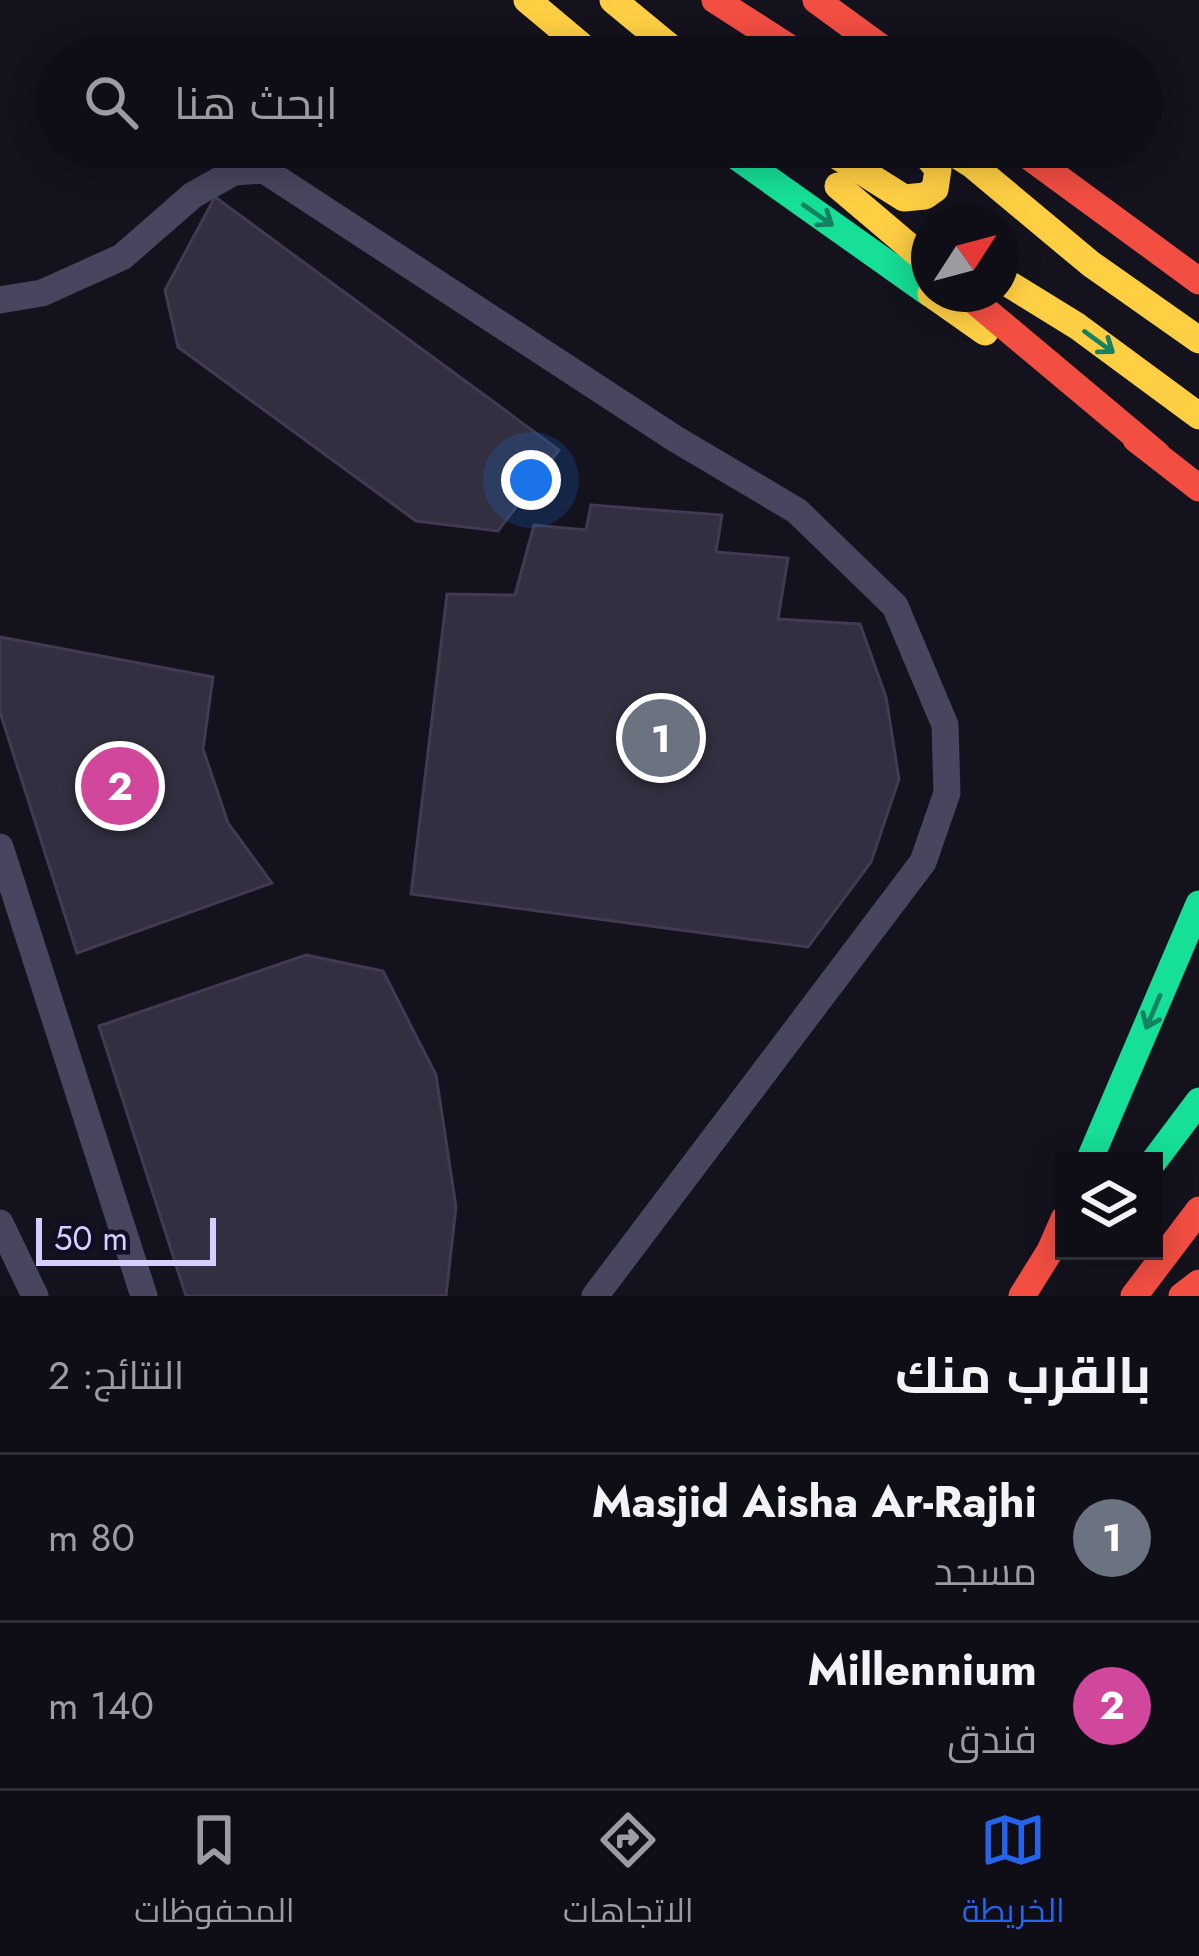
<!DOCTYPE html>
<html lang="ar">
<meta charset="utf-8">
<style>
body{margin:0;font-family:Jost,Cairo,sans-serif;background:#1d1c23;color:#f1f3f6;direction:rtl}
.controls{position:absolute;right:36px;bottom:36px;display:grid;overflow:hidden;border-radius:0px;box-shadow:0 6px 30px #0003}
.controls button{width:108px;height:108px;display:grid;place-items:center;padding:0;border:0;border-bottom:3px solid #2f2e35;background:#0f0e16;color:#f1f3f6;font:60px sans-serif}
.compass{position:absolute;left:911px;top:204px;width:108px;height:108px;border-radius:50%;background:#0f0e16;box-shadow:0 6px 30px #0003;rotate:54deg}
.scale{position:absolute;left:36px;bottom:30px;width:180px;box-sizing:border-box;padding-left:12px;border:6px solid #d5ceff;border-top:0;font-size:33px;line-height:42px;white-space:nowrap;color:#d5ceff;-webkit-text-stroke:9px #110d22;paint-order:stroke}
.you{position:absolute;left:531px;top:480px;width:42px;height:42px;margin:-30px;border:9px solid #fff;border-radius:50%;background:#1a73e8;box-shadow:0 0 0 18px #1a73e833}
.badge{display:grid;place-items:center;width:78px;height:78px;border-radius:50%;background:#2563eb;color:#fff;font-size:39px;font-weight:700}
.pin{position:absolute;translate:-50% -50%;border:6px solid #fff;box-shadow:0 3px 12px #0006}
.list{margin:0;padding:0;list-style:none}
h2{display:flex;justify-content:space-between;align-items:center;height:156px;margin:0;padding:0 48px;font-size:51px}
h2 small{font-size:39px;font-weight:400;color:#9b9ca1}
.list li{display:grid;grid-template-columns:78px 1fr auto;gap:36px;align-items:center;box-sizing:border-box;height:168px;padding:0 48px;border-top:3px solid #2f2e35}
.list b{display:block;font-size:45px;white-space:nowrap}
.list p{margin:0;font-size:39px;white-space:nowrap;color:#9b9ca1}
.list em{font-size:39px;font-style:normal;color:#9b9ca1}
.icon{flex:none;width:66px;height:66px;fill:none;stroke:currentColor;stroke-width:2;stroke-linecap:round;stroke-linejoin:round}
.map{position:relative;flex:none;width:1199px;height:1296px;overflow:hidden;direction:ltr}
.search{position:absolute;background:#0f0e16;box-shadow:0 6px 30px #0003;left:36px;right:36px;top:36px;height:132px;display:flex;align-items:center;gap:30px;box-sizing:border-box;padding:0 42px;border-radius:66px;color:#9b9ca1;font-size:45px}
.sheet{height:492px;background:#0f0e16}
nav{display:flex;justify-content:space-around;align-items:center;box-sizing:border-box;height:168px;border-top:3px solid #2f2e35;background:#0f0e16;font-size:33px;color:#9b9ca1}
nav a{display:grid;justify-items:center;gap:6px}
nav .on{color:#2563eb}
.map>svg:first-child{display:block}
.building{fill:#322f40;stroke:#403b52;stroke-width:3}
.lines{fill:none;stroke-linecap:round;stroke-linejoin:round}
.street{stroke:#48465e;stroke-width:27}
.fast{stroke:#16e098;stroke-width:27}
.slow{stroke:#ffcf43;stroke-width:27}
.jam{stroke:#f24e42;stroke-width:27}
.oneway{stroke:#148163}
</style>
<div class="map">
<svg width="1199" height="1296" viewBox="0 0 1199 1296">
<rect width="100%" height="100%" fill="#14121d"/>
<g class="building">
<polygon points="215,197 559,450 498,531 416,521 178,347 165,290"/>
<polygon points="591,505 722,515 716,552 788,558 778,619 860,624 886,697 899,779 871,862 808,947 411,894 447,594 515,595 534,525 586,530"/>
<polygon points="0,637 213,677 203,749 228,823 272,883 77,953 0,712"/>
<polygon points="306,955 383,971 436,1075 456,1207 446,1296 186,1296 99,1026"/>
</g>
<g class="lines">
<g class="street">
<polyline points="0,300 42,293 122,257 193,195 234,172 264,170 674,438 797,511 895,606 945,725 947,793 923,862 595,1296"/>
<polyline points="0,847 144,1296"/>
<polyline points="0,1223 35,1296"/>
</g>
<g class="fast">
<polyline points="723,147 929,293"/>
<polyline points="1089,1161 1199,904"/>
<polyline points="1154,1161 1199,1101"/>
</g>
<g class="slow">
<polyline points="527,0 595,57"/>
<polyline points="613,0 682,57"/>
<polyline points="823,147 904,198 925,196 935,189 938,169 919,147"/>
<polyline points="944,147 971,164 1091,264 1199,340"/>
<polyline points="838,186 929,263"/>
<polyline points="1001,279 1077,326 1199,416"/>
<polyline points="931,294 985,332"/>
</g>
<g class="jam">
<polyline points="715,0 804,57"/>
<polyline points="816,0 894,57"/>
<polyline points="1016,147 1199,281"/>
<polyline points="966,294 1157,454"/>
<polyline points="1136,439 1199,488"/>
<polyline points="1022,1296 1050,1251 1064,1219"/>
<polyline points="1134,1296 1199,1210"/>
<polyline points="1182,1296 1199,1283"/>
</g>
</g>
<defs><path id="oneway-shaft" d="M-6 0H5M1.5-3L5.5 0L1.5 3" fill="none" stroke-width="1.6" stroke-linecap="round" stroke-linejoin="round" transform="scale(3)"/></defs>
<g class="oneway">
<use href="#oneway-shaft" transform="translate(818 215) rotate(35)"/>
<use href="#oneway-shaft" transform="translate(1099 342) rotate(36)"/>
<use href="#oneway-shaft" transform="translate(1153 1012) rotate(113)"/>
</g>
</svg>
<div class="controls">
<button><svg class="icon" aria-label="layers" viewBox="0 0 24 24"><path d="M12 4l9 5-9 5-9-5zM3 14l9 5 9-5"/></svg></button>
</div>
<svg class="compass" viewBox="-18 -18 36 36"><path d="M0-13l5 13h-10z" fill="#e53935"/><path d="M0 13l5-13h-10z" fill="#9b9ca1"/></svg>
<div class="scale">50 m</div>
<div class="you"></div>
<div class="pin badge" style="left:661px;top:738px;background:#6b7280">1</div>
<div class="pin badge" style="left:120px;top:786px;background:#d1479c">2</div>
<div class="search"><svg class="icon" aria-label="search" viewBox="0 0 24 24"><circle cx="10" cy="10" r="6"/><path d="M15 15l6 6"/></svg>ابحث هنا</div>
</div>
<section class="sheet">
<h2>بالقرب منك<small>النتائج: 2</small></h2>
<ul class="list">
<li><span class="badge" style="background:#6b7280">1</span><div><b>Masjid Aisha Ar-Rajhi</b><p>مسجد</p></div><em>80 m</em></li>
<li><span class="badge" style="background:#d1479c">2</span><div><b>Millennium</b><p>فندق</p></div><em>140 m</em></li>
</ul>
</section>
<nav>
<a class="on"><svg class="icon" aria-label="map" viewBox="0 0 24 24"><path d="M3 6l6-2 6 2 6-2v14l-6 2-6-2-6 2zM9 4v14M15 6v14"/></svg>الخريطة</a>
<a><svg class="icon" aria-label="directions" viewBox="0 0 24 24"><path d="M12 3l9 9-9 9-9-9zM9 14v-3h6M13 9l2 2-2 2"/></svg>الاتجاهات</a>
<a><svg class="icon" aria-label="saved" viewBox="0 0 24 24"><path d="M7 4h10v16l-5-4-5 4z"/></svg>المحفوظات</a>
</nav>
